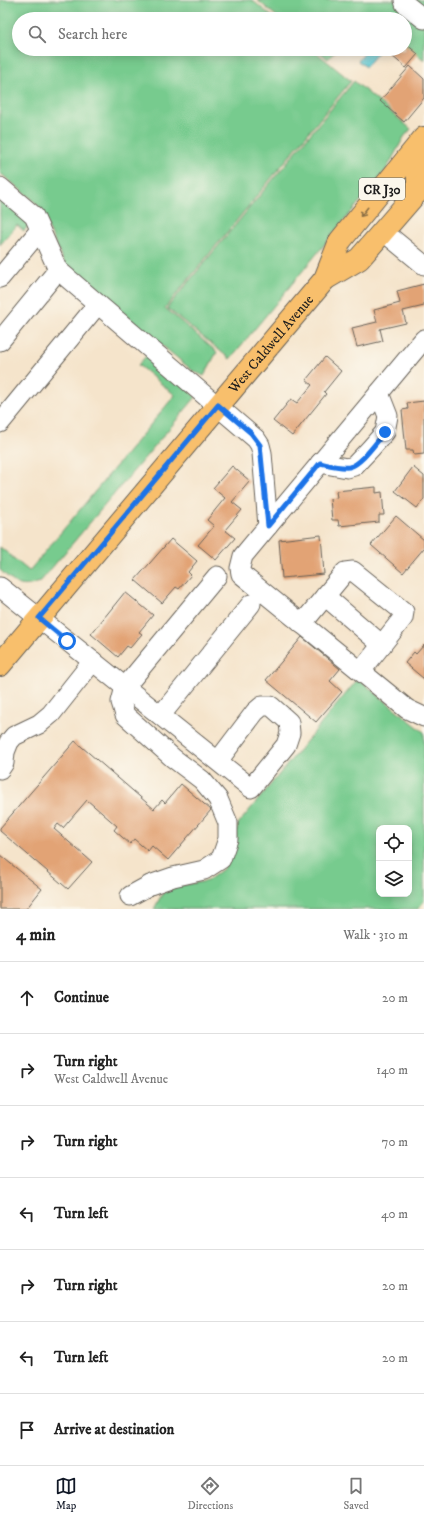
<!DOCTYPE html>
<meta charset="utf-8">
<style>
body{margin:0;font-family:"IM FELL DW Pica",serif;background:#f6f6f6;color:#222}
.controls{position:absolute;right:12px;bottom:12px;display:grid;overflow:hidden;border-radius:8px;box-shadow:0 2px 10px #0003}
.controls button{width:36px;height:36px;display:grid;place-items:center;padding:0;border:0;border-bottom:1px solid #e0e0e0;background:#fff;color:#222;font:20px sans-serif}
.stop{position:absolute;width:12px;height:12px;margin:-9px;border:3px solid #1a73e8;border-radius:50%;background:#fff}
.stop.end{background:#1a73e8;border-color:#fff;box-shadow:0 1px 4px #0008}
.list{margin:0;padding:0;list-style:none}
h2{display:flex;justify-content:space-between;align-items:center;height:52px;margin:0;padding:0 16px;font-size:17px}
h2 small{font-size:13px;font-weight:400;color:#767676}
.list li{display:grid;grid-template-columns:26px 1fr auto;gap:12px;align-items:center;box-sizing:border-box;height:72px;padding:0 16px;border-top:1px solid #e0e0e0}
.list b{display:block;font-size:15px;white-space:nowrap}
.list p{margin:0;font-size:13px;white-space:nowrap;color:#767676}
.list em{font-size:13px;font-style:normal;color:#767676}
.icon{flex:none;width:22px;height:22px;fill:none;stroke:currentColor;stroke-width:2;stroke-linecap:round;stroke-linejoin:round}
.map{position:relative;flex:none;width:424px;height:909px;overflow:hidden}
.search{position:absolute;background:#fff;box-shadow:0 2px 10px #0003;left:12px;right:12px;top:12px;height:44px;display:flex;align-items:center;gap:10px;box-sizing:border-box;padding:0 14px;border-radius:22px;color:#767676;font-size:15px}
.sheet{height:556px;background:#fff}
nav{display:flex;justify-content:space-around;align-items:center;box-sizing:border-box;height:56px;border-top:1px solid #e0e0e0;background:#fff;font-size:11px;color:#767676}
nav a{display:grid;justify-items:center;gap:2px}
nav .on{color:#111827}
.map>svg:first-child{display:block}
.green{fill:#77cb8e;stroke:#4a7455;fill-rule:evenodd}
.water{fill:#5ac7d1;stroke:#3b7276}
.building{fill:#e2a375}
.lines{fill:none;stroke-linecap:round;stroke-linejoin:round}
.minor-casing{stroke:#686259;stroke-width:21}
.major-casing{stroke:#686259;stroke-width:24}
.minor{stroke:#fff;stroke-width:19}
.major{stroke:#f8bf6c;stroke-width:22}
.oneway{stroke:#8a6e44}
.route{stroke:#1a73e8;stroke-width:5}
.labels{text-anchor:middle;stroke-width:4;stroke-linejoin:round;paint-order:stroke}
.shield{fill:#fbf7ec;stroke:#5f5e5a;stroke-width:1}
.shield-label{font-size:13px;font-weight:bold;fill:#1c1c1c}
.street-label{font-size:14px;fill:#1c1c1c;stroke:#fbf7ec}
</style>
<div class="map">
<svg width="424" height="909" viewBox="0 0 424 909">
<rect width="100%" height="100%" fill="#fbf7ec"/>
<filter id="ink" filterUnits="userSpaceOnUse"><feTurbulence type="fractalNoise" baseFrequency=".025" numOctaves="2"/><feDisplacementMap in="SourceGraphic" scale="8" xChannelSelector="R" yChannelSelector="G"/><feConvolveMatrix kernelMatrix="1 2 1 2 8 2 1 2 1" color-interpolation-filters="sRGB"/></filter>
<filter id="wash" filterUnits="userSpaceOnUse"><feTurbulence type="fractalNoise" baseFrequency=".012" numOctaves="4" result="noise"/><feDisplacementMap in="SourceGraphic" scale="16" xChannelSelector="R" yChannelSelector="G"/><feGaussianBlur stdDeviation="0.9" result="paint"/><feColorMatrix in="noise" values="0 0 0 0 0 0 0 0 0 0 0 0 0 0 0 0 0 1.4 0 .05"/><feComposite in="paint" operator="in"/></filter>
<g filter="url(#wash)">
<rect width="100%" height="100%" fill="#f5e4cb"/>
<g class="green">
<polygon points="0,0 252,0 275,19 19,19 19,49 312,49 351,81 165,308 217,352 204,376 193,371 65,265 39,207 32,199 0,173"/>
<polygon points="257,0 424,0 424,60 405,44 405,19 375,19 368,13 363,19 280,19"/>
<polygon points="316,49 337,49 328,59"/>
<polygon points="354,81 411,129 404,137 386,170 230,359 167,308"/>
<polygon points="0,193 24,212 28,226 24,231 17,225 0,245"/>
<path d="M 149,353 L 196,397 L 40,582 C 19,590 16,584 0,570 L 0,547 L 29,571 L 175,395 L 138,365 Z"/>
<path d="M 358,679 L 424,732 L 424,901 L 418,909 L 154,909 L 162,894 L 172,887 L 207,881 L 223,869 L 232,855 L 238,824 ZM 379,828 L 409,828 L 409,894 L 379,894 Z"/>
</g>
<polygon class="water" points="368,49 377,49 379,51 366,67 358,61"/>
<g id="blocks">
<g class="building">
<polygon points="405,43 418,54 406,68 384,49 405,49"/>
<polygon points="410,66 424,79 424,98 404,122 380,101"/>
<polygon points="424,284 424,306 403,311 406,323 380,329 383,341 357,347 352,328 377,322 374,310 400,303 397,291"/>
<polygon points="325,357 341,371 324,392 326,394 292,436 273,421 291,399 297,403 312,385 306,380"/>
<polygon points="424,401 424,454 414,455 413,450 406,450 402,410 408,409 407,403"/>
<polygon points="232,466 250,481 232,502 242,510 225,530 235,538 216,560 198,545 214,526 207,520 225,498 213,488"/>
<polygon points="413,467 424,476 424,499 417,508 395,491"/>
<polygon points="376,487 376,493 382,492 384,515 379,515 379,522 339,526 338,520 332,520 330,499 337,498 336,491"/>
<polygon points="396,516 424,540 424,548 403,573 371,545"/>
<polygon points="321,535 324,574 282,578 279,540"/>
<polygon points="171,539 197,561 188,572 191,575 179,589 176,587 162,603 135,580"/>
<polygon points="125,592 153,615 139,632 142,634 130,648 127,646 118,657 91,634"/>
<polygon points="302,637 340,669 330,681 342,692 316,722 266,680"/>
<polygon points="424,645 424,679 405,663 414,652 416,654"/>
<polygon points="75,741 154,809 162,800 165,803 181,784 211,810 168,860 152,846 148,851 134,839 130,844 114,830 117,826 87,800 63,828 58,824 54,829 92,862 68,889 0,831 0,828"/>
<polygon points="0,855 42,889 26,909 0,909"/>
</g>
</g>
</g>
<g filter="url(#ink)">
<use href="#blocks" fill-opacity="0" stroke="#686259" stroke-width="1"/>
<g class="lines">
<g class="minor-casing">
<g id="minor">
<polyline points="404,0 405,4 424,19"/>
<polyline points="0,187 34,216 58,270 0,341"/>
<polyline points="384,232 424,265"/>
<polyline points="58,270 256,439 260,445 262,453 268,526"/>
<polyline points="0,278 40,230"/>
<polyline points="424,339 243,556 240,568 241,574 407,709 424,717"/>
<polyline points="0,423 98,304"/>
<polyline points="320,463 347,468 354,466 371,448 385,432 388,416 379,393"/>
<polyline points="0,587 251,788 286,745 290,733 289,722 271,706 262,706 255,712 218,761"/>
<polyline points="325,596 382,645"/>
<polyline points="302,624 345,572 353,571 404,612 403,618 361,671"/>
<polyline points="161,715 251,604"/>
<polyline points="0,769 4,763 5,752 9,742 14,736 39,724 51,714 93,661"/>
<polyline points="130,896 150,885 173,877 204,870 221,859 228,839 228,823 218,799 202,780 173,758 125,715 121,702 125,687 217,576"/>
</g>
</g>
<g class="major-casing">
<g id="major">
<polyline points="418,192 418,172 424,164"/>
<polyline points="325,279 359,259 424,184"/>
<path id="s1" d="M 0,665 L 325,279 L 340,241 L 424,138"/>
</g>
</g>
<use href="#minor" class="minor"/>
<use href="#major" class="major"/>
</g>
<defs><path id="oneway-shaft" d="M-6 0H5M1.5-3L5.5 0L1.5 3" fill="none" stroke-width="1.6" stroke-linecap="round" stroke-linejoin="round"/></defs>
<use class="oneway" href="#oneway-shaft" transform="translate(364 212) rotate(129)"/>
</g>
<g class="lines" filter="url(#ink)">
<path class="route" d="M 67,641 L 39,618 L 218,405 L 251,433 L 260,445 L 268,526 L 320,463 C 329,465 340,468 349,467 C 361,465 377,441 385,432"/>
</g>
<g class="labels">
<rect class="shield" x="359" y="178" width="46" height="22" rx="3"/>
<g class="shield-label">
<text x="382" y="194">CR J30</text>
</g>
<g class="street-label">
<text dy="5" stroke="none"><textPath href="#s1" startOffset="420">West Caldwell Avenue</textPath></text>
</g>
</g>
</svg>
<div class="controls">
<button><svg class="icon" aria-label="locate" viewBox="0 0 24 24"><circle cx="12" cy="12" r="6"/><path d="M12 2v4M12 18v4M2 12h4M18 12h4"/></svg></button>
<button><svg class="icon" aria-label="layers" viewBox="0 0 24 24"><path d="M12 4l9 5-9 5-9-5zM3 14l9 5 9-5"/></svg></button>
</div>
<div class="stop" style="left:67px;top:641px"></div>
<div class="stop end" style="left:385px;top:432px"></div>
<div class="search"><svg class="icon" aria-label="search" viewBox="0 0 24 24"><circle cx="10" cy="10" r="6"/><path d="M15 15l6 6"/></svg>Search here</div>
</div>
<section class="sheet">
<h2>4 min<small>Walk · 310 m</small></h2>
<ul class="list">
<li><svg class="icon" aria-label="ahead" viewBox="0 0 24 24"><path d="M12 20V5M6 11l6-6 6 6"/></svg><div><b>Continue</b></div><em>20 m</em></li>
<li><svg class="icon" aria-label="right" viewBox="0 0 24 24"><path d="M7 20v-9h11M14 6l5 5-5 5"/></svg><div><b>Turn right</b><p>West Caldwell Avenue</p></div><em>140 m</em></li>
<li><svg class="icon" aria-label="right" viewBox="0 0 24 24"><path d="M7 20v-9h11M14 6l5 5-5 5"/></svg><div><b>Turn right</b></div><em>70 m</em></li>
<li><svg class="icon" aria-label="left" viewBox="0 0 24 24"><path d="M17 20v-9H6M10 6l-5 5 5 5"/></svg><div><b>Turn left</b></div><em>40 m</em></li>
<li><svg class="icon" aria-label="right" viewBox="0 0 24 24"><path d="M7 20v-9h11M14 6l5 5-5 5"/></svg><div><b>Turn right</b></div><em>20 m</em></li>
<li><svg class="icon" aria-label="left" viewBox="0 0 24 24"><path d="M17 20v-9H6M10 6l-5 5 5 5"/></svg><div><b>Turn left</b></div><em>20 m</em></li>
<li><svg class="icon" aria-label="arrive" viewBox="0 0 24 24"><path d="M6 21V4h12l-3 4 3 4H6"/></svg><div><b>Arrive at destination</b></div></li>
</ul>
</section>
<nav>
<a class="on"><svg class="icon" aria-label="map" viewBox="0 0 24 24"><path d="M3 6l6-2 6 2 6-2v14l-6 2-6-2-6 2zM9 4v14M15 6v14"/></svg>Map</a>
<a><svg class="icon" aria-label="directions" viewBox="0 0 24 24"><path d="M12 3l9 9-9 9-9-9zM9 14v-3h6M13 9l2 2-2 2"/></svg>Directions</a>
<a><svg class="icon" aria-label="saved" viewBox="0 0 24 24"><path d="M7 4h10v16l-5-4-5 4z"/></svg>Saved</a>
</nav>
